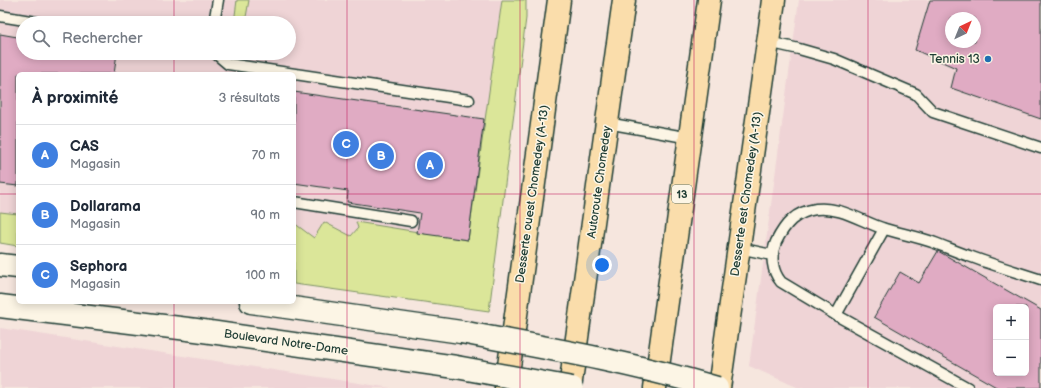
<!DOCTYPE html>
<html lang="fr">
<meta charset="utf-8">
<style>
body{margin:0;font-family:"Balsamiq Sans",sans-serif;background:#f6f6f7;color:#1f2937}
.controls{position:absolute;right:12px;bottom:12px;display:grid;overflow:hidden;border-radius:6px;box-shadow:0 2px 10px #0003}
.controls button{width:36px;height:36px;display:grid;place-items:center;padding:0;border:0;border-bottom:1px solid #e0e1e3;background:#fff;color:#1f2937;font:20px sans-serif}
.compass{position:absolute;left:945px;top:12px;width:36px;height:36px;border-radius:50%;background:#fff;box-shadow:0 2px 10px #0003;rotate:43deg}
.you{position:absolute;left:602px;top:265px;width:14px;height:14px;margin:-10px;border:3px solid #fff;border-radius:50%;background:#1a73e8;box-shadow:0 0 0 6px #1a73e833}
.badge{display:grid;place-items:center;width:26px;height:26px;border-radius:50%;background:#b45309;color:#fff;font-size:13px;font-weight:700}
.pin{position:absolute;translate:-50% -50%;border:2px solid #fff;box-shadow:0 1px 4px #0006}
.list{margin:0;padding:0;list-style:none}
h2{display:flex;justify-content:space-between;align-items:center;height:52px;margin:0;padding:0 16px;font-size:17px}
h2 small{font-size:13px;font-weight:400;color:#747a83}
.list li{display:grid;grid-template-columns:26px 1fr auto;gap:12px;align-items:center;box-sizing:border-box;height:60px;padding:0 16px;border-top:1px solid #e0e1e3}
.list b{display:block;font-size:15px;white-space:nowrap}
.list p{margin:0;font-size:13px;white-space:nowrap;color:#747a83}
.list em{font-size:13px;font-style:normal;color:#747a83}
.icon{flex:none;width:22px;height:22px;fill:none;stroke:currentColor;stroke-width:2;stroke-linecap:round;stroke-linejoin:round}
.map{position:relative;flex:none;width:1041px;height:388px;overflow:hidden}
.search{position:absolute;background:#fff;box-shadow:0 2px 10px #0003;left:16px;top:16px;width:280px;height:44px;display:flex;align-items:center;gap:10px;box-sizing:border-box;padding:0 14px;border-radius:22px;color:#747a83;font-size:15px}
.panel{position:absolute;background:#fff;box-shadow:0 2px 10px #0003;left:16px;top:72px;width:280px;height:232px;border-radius:6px}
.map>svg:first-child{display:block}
.built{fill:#efd4d6;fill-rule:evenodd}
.green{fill:#dbe699;stroke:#7d9266}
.building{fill:#e0abc3;stroke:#1f3d34;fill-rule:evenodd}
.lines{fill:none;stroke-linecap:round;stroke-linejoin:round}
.lane-casing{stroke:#1f3d34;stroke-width:13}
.secondary-casing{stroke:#1f3d34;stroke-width:25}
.primary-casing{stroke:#1f3d34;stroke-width:25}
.highway-casing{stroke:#1f3d34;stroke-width:25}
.lane{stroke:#fcf5e5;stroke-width:10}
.secondary{stroke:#fcf5e5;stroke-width:22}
.primary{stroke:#faddab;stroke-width:22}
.highway{stroke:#faddab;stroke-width:22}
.secondary-bridge-casing{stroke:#1f3d34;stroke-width:25;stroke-linecap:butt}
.secondary-bridge{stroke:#fcf5e5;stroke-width:22}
.grid{fill:none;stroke:#c2185b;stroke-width:1;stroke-opacity:0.55}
.poi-dot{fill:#1f6fb2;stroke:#fcf5e5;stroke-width:1.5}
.labels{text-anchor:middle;stroke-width:3;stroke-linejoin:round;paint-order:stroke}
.shield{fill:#fcf5e5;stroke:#617469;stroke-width:1}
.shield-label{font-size:11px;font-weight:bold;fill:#1f3d34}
.poi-label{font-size:12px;fill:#1f3d34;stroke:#fcf5e5;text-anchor:end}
.street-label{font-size:12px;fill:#1f3d34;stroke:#fcf5e5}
</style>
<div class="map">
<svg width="1041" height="388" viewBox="0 0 1041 388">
<rect width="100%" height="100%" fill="#f6e6de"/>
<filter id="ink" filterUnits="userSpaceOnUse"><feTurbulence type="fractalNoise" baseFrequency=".025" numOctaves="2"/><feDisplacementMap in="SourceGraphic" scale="8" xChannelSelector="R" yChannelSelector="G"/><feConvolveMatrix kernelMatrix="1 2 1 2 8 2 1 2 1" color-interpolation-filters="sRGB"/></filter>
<g filter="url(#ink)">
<g class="built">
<path d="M 0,0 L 519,0 L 478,297 L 294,271 L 294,74 L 18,74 L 18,233 L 0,231 ZM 23,23 L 289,23 L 289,53 L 23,53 Z"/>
<path d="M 799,0 L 1041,0 L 1041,388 L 799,388 L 749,366 ZM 951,18 L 975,18 L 975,42 L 951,42 ZM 996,307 L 1026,307 L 1026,373 L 996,373 Z"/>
<polygon points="0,328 391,388 0,388"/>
</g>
<g class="green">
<polygon points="237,0 249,0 245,23 234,23"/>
<polygon points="502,0 526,0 526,18 489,311 294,284 294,223 314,238 324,222 351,236 358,228 356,222 468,240"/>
<polygon points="0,212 18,214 18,246 0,243"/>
</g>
<g class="building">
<path d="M 930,0 L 1041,0 L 1041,119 L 951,88 L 956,68 L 915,50 ZM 951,18 L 975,18 L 975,42 L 951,42 Z"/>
<polygon points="0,34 23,38 23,53 117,53 114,74 18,74 18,186 0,184"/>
<polygon points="294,92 484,119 468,240 417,233 420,213 347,202 348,191 294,183"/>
<path d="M 938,251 L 1041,310 L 1041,388 L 998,388 L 874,317 L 900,272 L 919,283 ZM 996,307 L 1026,307 L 1026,373 L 996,373 Z"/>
</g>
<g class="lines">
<g class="lane-casing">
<g id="lane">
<polyline points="0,16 43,23"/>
<polyline points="214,23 218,0"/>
<polyline points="768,42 799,49 834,59 916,94 933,112 1041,148"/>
<polyline points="215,53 228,64 469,100"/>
<polyline points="607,123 690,138"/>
<polyline points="294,202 411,221"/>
<polyline points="739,248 772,255"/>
<polyline points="836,315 884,229"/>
<path d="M 968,388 L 836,315 L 781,282 C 772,271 770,256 776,242 C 785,224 795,212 816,209 C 841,206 862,222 885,229 C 902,234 919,237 935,243 C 946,247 957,252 969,256 C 993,265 1017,272 1041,280"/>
</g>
</g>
<g class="secondary-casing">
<g id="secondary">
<polyline points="0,265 18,267"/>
<polyline points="251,302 461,332"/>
<polyline points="0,306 196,330 456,367"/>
</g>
</g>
<g class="primary-casing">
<g id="primary">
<polyline points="506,388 559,0"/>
<polyline points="719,388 774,0"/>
</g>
</g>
<g class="highway-casing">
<g id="highway">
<polyline points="772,8 773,0"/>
<polyline points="570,388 624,0"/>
<polyline points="655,388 709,0"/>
</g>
</g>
<use href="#lane" class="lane"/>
<use href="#secondary" class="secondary"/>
<use href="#primary" class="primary"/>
<use href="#highway" class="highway"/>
<g class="secondary-bridge-casing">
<g id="secondary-bridge">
<path d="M 461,332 C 547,348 633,363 717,388"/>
<polyline points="456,367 572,388"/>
</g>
</g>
<use href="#secondary-bridge" class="secondary-bridge"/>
</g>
</g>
<path class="grid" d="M 174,0 L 174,23M 347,0 L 347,388M 520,0 L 520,388M 694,0 L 694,388M 868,0 L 868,388M 174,53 L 174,74M 0,194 L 18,194M 294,194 L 1041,194M 174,302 L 174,388"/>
<circle class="poi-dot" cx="988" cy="59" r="4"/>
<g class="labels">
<rect class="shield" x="672" y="185" width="20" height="18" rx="3"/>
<g class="shield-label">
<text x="682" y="198">13</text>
</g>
<g class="poi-label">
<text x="980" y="63">Tennis 13</text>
</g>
<g class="street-label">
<text transform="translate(599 182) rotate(-82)" y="4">Autoroute Chomedey</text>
<text transform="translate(532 194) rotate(-82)" y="4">Desserte ouest Chomedey (A-13)</text>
<text transform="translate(746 194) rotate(-82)" y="4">Desserte est Chomedey (A-13)</text>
<text transform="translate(286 342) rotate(8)" y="4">Boulevard Notre-Dame</text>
</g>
</g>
</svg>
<div class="controls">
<button>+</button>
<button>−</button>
</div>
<svg class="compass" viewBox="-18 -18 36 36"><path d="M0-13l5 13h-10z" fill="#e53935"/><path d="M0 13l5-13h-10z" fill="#747a83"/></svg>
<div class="you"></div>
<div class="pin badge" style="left:430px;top:165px;background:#3f7fe0">A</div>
<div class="pin badge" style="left:381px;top:156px;background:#3f7fe0">B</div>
<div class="pin badge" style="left:346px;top:144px;background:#3f7fe0">C</div>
<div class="search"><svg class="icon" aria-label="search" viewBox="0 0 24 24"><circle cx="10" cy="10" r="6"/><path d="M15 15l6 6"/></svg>Rechercher</div>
<section class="panel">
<h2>À proximité<small>3 résultats</small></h2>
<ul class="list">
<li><span class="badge" style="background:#3f7fe0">A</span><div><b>CAS</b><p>Magasin</p></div><em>70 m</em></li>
<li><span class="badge" style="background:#3f7fe0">B</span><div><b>Dollarama</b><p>Magasin</p></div><em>90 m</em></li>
<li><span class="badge" style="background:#3f7fe0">C</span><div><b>Sephora</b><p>Magasin</p></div><em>100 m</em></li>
</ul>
</section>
</div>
